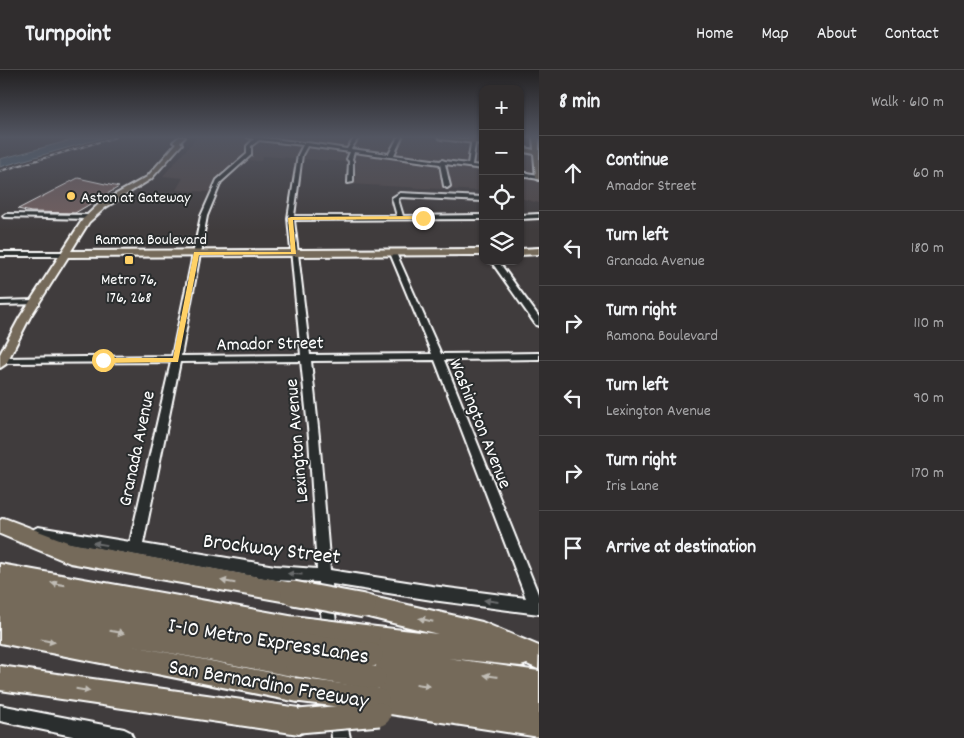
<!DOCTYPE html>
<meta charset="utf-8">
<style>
body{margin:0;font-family:Dekko,sans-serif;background:#3c393a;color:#f1f3f6}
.controls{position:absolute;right:15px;top:15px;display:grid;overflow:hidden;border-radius:10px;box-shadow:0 1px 4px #0004}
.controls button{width:45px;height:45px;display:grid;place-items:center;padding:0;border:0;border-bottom:1px solid #4b494a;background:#302d2e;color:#f1f3f6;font:25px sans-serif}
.stop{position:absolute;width:15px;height:15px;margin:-11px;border:4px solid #ffd166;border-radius:50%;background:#fff}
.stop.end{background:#ffd166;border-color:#fff;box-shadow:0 1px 5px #0008}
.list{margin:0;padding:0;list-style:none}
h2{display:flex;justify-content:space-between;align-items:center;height:65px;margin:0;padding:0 20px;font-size:21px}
h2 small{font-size:16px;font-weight:400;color:#a8a8aa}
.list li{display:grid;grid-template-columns:32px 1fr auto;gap:15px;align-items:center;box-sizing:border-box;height:75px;padding:0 20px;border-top:1px solid #4b494a}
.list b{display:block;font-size:19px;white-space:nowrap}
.list p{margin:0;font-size:16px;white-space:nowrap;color:#a8a8aa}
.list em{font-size:16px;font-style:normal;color:#a8a8aa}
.icon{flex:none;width:28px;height:28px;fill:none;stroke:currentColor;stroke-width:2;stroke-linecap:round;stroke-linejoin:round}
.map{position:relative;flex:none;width:539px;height:668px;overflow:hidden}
header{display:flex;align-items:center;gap:30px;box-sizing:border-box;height:70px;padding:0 25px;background:#302d2e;border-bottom:1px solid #4b494a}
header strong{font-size:24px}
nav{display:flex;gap:28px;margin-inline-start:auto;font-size:18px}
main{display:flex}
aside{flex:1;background:#302d2e}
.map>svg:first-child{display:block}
.built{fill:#4f4747}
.water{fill:#4d6472;stroke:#94a2aa}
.building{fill:#73605f;stroke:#fff}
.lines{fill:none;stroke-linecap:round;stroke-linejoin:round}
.minor-casing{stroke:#fff;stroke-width:4}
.major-casing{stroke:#fff;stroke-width:4}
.highway-casing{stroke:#fff;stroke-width:4}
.minor{fill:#2a2d2e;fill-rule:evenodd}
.major{fill:#746a5a;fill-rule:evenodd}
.highway{fill:#746a5a;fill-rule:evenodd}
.rail-casing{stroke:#fff;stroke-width:2}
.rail{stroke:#2a2d2e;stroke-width:1;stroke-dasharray:4;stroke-linecap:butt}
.highway-bridge-casing{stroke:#fff;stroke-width:27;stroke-linecap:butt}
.highway-bridge{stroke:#746a5a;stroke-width:23}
.oneway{fill:#6a6c6d}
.oneway2{fill:#c0bcb5}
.route{fill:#ffd166}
.poi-dot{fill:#ffd166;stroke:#2a2d2e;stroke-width:2}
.labels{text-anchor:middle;stroke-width:4;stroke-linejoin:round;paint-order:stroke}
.far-poi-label{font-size:16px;fill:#fff;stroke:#2a2d2e;text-anchor:start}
.far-street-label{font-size:16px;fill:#fff;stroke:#2a2d2e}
.street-label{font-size:19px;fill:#fff;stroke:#2a2d2e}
.near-street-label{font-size:22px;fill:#fff;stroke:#2a2d2e}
</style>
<header>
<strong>Turnpoint</strong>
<nav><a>Home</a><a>Map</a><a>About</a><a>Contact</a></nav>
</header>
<main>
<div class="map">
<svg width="539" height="668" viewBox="0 0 539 668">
<rect width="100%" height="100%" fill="#403c3d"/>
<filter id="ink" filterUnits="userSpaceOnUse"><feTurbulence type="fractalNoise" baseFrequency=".02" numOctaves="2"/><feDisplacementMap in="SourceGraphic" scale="10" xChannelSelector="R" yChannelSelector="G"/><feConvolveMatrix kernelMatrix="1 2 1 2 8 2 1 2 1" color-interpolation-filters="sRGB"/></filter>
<g filter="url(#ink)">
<g class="built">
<polygon points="197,67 418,67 483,75 483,121 347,114 348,92 263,86 261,91 241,90 218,109 211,122 176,120 183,108 163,106"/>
<polygon points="520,82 539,85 539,133 520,128"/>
</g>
<polygon class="water" points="83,67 106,67 0,97 0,89"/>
<polygon class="building" points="78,108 119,117 75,143 31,142 18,139"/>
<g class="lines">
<g class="minor-casing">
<g id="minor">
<path d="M 247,67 L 258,67 L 304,73 L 306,72 L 308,73 L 347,79 L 355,67 L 359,67 L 351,79 L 389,84 L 398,67 L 402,67 L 394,85 L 440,91 L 442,90 L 445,91 L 468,94 L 472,67 L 476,67 L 472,95 L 483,96 L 483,99 L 445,94 L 450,116 L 447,118 L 444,116 L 440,94 L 354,82 L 352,89 L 353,91 L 353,112 L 348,113 L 349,91 L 347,89 L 350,82 L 307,76 L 302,85 L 294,146 L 397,146 L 392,128 L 400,123 L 483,127 L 483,131 L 401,127 L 398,129 L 403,146 L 483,145 L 483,149 L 294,150 L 310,285 L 432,284 L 390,183 L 393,181 L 396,183 L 441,284 L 539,283 L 539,289 L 444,290 L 539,526 L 539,544 L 432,530 L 332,514 L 337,563 L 335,568 L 330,570 L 325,568 L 323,563 L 318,512 L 275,510 L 34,467 L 32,463 L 34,459 L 38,457 L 130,472 L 171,292 L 2,293 L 0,292 L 0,288 L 172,286 L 201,146 L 217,110 L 247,84 L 247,76 L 254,69 ZM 259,70 L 303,75 L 298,85 L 288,148 L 301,285 L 181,286 L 207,146 L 221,112 L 251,85 L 251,76 ZM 435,290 L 526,528 L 432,516 L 330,500 L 319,367 L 311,291 ZM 301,291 L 309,367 L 317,499 L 275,496 L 143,474 L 180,292 Z"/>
<polygon points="520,102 539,105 539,109 520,106"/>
<polygon points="6,144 89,145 92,147 89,149 4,147 3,146"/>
<polygon points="539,144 539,148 520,149 520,145"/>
<polygon points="0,182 66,182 69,184 66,186 0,186"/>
<polygon points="491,191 498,191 539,247 539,256 536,255"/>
<polygon points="36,230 39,230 39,234 0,235 0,231"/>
<polygon points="0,635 124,659 130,662 133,668 82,668 0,651"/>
<polygon points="338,639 344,641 350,668 332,668 330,647 332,641"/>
</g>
</g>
<g class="major-casing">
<g id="major">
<polygon points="179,67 185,67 180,72 182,74 151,109 106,137 89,152 71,181 483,179 483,185 68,187 30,247 6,294 0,298 0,284 20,247 83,149 100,133 147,107 176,74 173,72"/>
<polygon points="438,67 483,70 483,74 441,69"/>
<polygon points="533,67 539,67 539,110 536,108 534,84 520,81 520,77 534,80"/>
<polygon points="539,178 539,184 520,185 520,179"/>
</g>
</g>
<g class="highway-casing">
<g id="highway">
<polygon points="4,448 70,473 293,513 300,516 303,523 300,530 293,533 70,493 0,464 0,450"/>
<polygon points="0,494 295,547 303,550 306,558 302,566 307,575 304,583 300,585 305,587 309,595 305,603 297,607 128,575 298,608 307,611 310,620 307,629 298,632 0,573"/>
<polygon points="364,525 482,552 539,576 538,599 527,594 521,596 448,588 539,601 539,667 377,642 368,639 365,630 368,621 373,619 366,616 362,608 366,600 373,597 363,593 360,585 364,576 360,575 357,567 360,559 368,556 438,564 356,544 353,536 356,528"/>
<polygon points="0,596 299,638 308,642 312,651 308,660 299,664 0,620"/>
</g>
</g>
<use href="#minor" class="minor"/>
<use href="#major" class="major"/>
<use href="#highway" class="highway"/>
<g class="rail-casing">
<polyline id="rail" points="0,101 116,67"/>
</g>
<use href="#rail" class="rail"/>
<g class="highway-bridge-casing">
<g id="highway-bridge">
<polyline points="293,523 364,536"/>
<polyline points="295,558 368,567"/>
<polyline points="296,575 371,585"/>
<polyline points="297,595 374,608"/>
<polyline points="298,620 377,630"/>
<polyline points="299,651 379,644"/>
</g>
</g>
<use href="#highway-bridge" class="highway-bridge"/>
</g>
<defs><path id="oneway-solid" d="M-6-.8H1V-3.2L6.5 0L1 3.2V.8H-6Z" transform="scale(1.25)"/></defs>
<g class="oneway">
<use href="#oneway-solid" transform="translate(100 474) rotate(-170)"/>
<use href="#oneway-solid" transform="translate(295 504) rotate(-177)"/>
<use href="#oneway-solid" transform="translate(491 531) rotate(-173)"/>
</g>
<g class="oneway2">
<use href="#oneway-solid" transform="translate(228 512) rotate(-170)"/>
<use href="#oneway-solid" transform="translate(58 514) rotate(-170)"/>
<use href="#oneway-solid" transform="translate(426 550) rotate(-167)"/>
<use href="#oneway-solid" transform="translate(117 562) rotate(10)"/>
<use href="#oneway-solid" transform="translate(48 571) rotate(11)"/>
<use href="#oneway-solid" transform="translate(491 606) rotate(-172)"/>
<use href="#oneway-solid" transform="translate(423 615) rotate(8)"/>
<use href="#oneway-solid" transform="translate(83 620) rotate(9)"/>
</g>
</g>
<linearGradient id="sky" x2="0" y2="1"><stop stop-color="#232122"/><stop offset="0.42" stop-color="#535662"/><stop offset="1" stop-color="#535662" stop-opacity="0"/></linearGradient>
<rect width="539" height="160" fill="url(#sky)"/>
<polygon class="route" points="423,146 425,149 293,150 296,184 199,185 178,292 103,293 99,290 103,288 173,288 194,182 291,182 288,148 291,147"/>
<g class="poi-dot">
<circle cx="71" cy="126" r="5"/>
<rect x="124" y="185" width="10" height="10" rx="2.5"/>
</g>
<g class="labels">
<g class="far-poi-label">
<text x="81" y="132">Aston at Gateway</text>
<text x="129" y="214" text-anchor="middle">Metro 76,<tspan x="129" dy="18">176, 268</tspan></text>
</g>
<g class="far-street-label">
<text x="151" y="174">Ramona Boulevard</text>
</g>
<g class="street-label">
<text transform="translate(270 272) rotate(-1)" y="7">Amador Street</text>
<text transform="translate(482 353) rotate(68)" y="7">Washington Avenue</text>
<text transform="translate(295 371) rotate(-95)" y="7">Lexington Avenue</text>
<text transform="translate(135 378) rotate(-78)" y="7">Granada Avenue</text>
</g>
<g class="near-street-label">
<text transform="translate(272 477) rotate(7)" y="8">Brockway Street</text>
<text transform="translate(269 569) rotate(9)" y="8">I-10 Metro ExpressLanes</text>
<text transform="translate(269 612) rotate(10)" y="8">San Bernardino Freeway</text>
</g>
</g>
</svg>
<div class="controls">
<button>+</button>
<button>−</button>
<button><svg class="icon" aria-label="locate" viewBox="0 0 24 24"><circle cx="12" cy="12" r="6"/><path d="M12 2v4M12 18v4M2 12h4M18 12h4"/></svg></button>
<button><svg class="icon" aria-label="layers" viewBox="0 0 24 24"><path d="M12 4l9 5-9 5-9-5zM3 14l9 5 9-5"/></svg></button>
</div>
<div class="stop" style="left:103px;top:290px"></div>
<div class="stop end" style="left:423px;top:148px"></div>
</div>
<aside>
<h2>8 min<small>Walk · 610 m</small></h2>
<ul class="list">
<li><svg class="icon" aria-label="ahead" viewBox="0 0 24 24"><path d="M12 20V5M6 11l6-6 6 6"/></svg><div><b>Continue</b><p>Amador Street</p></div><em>60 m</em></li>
<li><svg class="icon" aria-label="left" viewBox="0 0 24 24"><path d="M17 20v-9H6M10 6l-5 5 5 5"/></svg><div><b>Turn left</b><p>Granada Avenue</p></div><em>180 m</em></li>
<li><svg class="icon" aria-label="right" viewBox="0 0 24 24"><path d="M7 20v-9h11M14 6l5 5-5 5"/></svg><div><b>Turn right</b><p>Ramona Boulevard</p></div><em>110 m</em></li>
<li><svg class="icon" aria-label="left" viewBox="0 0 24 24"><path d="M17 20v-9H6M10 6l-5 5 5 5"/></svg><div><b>Turn left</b><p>Lexington Avenue</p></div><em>90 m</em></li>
<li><svg class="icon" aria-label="right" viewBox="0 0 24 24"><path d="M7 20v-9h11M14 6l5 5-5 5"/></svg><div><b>Turn right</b><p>Iris Lane</p></div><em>170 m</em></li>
<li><svg class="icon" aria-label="arrive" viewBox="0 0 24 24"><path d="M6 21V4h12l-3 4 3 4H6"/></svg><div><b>Arrive at destination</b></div></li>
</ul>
</aside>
</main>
